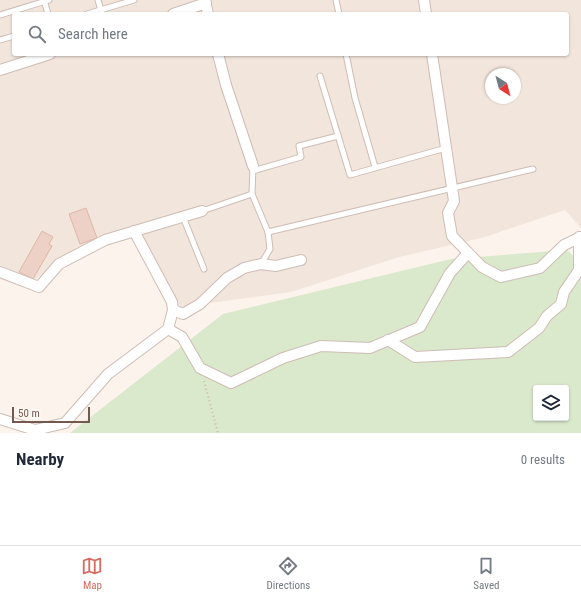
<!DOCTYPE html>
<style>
body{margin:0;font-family:"Roboto Condensed",sans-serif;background:#f2f2f3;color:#1f2937}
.controls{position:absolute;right:12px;bottom:12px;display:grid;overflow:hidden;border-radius:4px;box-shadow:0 1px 3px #0004}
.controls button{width:36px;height:36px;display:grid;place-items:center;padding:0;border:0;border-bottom:1px solid #e0e1e3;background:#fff;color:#1f2937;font:20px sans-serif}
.compass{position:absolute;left:485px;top:68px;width:36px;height:36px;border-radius:50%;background:#fff;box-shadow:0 1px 3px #0004;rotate:144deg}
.scale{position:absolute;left:12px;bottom:10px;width:78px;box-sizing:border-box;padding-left:4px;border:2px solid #745951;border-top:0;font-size:11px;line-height:14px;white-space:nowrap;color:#745951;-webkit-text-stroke:3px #fef8f2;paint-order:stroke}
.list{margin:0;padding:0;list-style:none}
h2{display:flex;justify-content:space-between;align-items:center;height:52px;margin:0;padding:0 16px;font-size:17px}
h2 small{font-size:13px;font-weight:400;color:#747a83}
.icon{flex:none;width:22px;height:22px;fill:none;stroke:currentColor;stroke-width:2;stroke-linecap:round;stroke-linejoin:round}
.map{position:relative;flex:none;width:581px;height:433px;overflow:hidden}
.search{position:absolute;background:#fff;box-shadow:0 1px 3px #0004;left:12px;right:12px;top:12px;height:44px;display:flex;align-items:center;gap:10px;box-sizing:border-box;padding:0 14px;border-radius:4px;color:#747a83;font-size:15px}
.sheet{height:112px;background:#fff}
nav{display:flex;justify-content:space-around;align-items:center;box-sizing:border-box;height:56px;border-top:1px solid #e0e1e3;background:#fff;font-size:11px;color:#747a83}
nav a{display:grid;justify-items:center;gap:2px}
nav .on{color:#d76c5e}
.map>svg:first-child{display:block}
.residential{fill:#f2e5db;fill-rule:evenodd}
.green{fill:#dae8cb;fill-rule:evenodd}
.building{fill:#edd1c6;stroke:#deb7a8}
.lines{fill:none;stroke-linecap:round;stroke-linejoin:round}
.service-casing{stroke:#cebdb5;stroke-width:7}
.minor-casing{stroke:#cebdb5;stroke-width:12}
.path{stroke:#d3b4a9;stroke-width:2;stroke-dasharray:1 3;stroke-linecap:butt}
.service{stroke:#fff;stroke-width:5}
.minor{stroke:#fff;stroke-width:10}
</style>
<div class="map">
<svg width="581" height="433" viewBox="0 0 581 433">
<rect width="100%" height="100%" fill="#fbf3ec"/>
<path class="residential" d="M 0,0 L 581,0 L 581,228 L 565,210 L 485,237 L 399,257 L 291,292 L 180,307 L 134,226 L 73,251 L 33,281 L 0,268 ZM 14,14 L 567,14 L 567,54 L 14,54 ZM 491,74 L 515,74 L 515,98 L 491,98 Z"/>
<path class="green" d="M 567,250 L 581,263 L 581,433 L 70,433 L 223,314 L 451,259 ZM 536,388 L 566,388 L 566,418 L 536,418 Z"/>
<g class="building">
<polygon points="86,208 97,238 80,244 69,214"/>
<polygon points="42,231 53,237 49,244 52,246 33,279 19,272"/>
</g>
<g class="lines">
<g class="service-casing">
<g id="service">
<polyline points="44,0 48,14"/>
<polyline points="98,0 102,14"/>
<polyline points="336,0 339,14"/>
<polyline points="87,14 134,0"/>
<polyline points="0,15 49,0"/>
<polyline points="0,40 14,36"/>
<polyline points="346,54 355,98 375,167"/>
<polyline points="320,76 350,175 446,148"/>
<polyline points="253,166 252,194 268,232 270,249 261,264"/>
<polyline points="253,171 301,157 299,146 338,136"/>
<polyline points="202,211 252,194"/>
<polyline points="183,217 204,269"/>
<polyline points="268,232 533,169"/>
</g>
</g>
<g class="minor-casing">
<g id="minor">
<polyline points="205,0 208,14"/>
<polyline points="424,0 426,14"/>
<polyline points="173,14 206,3"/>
<polyline points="218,54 226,85 253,166"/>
<polyline points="432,54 454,201 448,213 452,236 482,267 501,277 540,268 564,245 581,237"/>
<polyline points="0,70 50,54"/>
<polyline points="0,272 39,287 59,264 105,240 202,211"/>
<polyline points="173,310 183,314 200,304 227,278 244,268 261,264 276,266 301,260"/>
<polyline points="168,329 182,337 200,368 231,383 283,358 321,346 370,348 420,327 450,273 468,253"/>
<polyline points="388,340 415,357 508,352 539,328 547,316 561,304 564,292 579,270 579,237"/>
<polyline points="0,419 35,430 65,423 108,374 168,329 173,310 172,302 134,231"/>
</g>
</g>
<polyline class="path" points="204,381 218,433"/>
<use href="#service" class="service"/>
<use href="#minor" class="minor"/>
</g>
</svg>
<div class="controls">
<button><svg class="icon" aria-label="layers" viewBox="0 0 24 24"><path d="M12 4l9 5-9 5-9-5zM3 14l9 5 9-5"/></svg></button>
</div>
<svg class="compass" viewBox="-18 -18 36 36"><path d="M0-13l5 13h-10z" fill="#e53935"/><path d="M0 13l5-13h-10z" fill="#747a83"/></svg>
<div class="scale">50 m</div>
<div class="search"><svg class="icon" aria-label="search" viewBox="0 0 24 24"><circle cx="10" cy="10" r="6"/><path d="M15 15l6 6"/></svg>Search here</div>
</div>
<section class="sheet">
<h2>Nearby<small>0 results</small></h2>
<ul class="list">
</ul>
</section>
<nav>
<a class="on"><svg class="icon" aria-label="map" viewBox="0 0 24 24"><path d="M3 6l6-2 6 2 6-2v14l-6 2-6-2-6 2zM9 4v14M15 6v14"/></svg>Map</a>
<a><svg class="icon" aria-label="directions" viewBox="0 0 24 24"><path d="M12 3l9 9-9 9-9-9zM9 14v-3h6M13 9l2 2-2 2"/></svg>Directions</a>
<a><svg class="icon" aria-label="saved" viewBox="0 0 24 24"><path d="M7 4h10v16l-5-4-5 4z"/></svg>Saved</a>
</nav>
